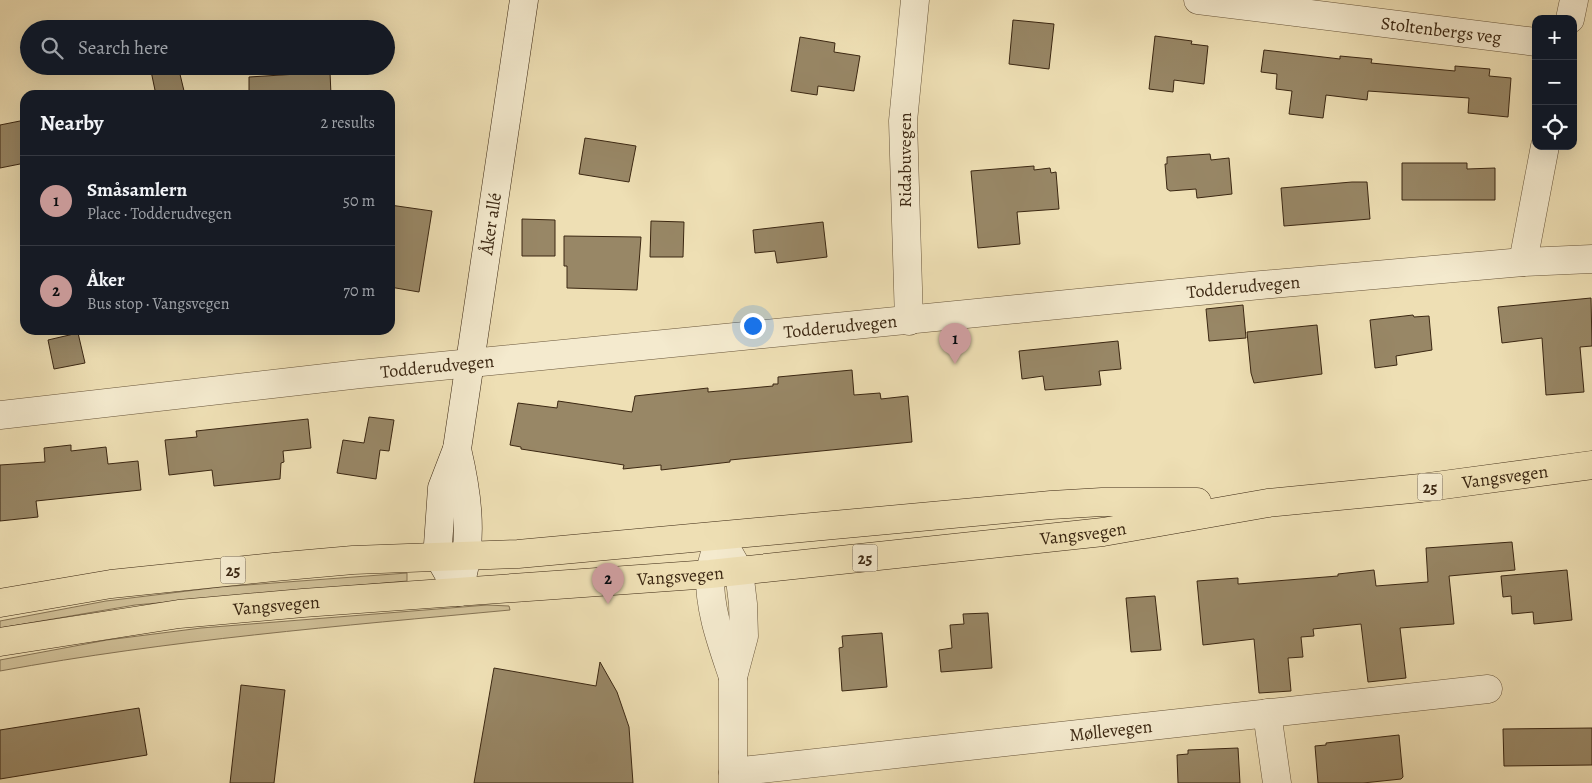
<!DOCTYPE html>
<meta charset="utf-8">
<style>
body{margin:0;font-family:Alegreya,serif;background:#20242c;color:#f1f3f6}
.controls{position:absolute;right:15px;top:15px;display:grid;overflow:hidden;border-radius:10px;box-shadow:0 5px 20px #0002}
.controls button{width:45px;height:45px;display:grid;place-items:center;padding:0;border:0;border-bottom:1px solid #363941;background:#171b24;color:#f1f3f6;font:25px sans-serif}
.you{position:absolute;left:752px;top:325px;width:18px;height:18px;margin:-12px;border:4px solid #fff;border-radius:50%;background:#1a73e8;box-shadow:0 0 0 8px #1a73e833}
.badge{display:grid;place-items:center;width:32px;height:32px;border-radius:50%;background:#c59692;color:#111;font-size:16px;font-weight:700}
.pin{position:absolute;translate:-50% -41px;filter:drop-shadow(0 1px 2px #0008)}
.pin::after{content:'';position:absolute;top:26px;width:18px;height:15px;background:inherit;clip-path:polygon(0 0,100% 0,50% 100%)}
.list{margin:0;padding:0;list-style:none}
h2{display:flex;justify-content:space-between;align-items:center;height:65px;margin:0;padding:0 20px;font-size:21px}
h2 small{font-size:16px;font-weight:400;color:#9ea1a6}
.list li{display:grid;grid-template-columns:32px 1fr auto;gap:15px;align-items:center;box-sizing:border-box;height:90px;padding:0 20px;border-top:1px solid #363941}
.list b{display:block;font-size:19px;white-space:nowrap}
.list p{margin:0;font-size:16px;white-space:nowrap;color:#9ea1a6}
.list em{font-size:16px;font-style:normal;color:#9ea1a6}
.icon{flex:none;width:28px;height:28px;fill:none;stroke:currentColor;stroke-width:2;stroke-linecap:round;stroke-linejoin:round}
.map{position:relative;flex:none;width:1592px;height:783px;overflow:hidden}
.search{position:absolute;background:#171b24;box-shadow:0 5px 20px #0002;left:20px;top:20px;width:375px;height:55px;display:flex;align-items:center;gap:12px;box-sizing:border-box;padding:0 18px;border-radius:28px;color:#9ea1a6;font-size:19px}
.panel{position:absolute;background:#171b24;box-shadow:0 5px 20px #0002;left:20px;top:90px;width:375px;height:245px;border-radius:15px}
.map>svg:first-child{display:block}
.green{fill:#d0c098;stroke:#867455}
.building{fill:#988766;stroke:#3b2712}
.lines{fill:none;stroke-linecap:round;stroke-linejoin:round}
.street-casing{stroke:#68553a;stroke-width:29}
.secondary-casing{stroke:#3b2712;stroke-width:29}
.highway-casing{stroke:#3b2712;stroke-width:29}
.street{stroke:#f4eace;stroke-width:28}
.secondary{stroke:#f4eace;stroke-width:28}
.highway{stroke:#eedfb4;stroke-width:28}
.labels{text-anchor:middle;stroke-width:4.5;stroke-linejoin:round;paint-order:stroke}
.shield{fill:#f4eace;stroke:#72624a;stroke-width:1}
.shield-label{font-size:16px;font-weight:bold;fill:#3b2712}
.street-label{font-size:18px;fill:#3b2712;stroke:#f4eace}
</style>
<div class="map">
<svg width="1592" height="783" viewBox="0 0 1592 783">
<rect width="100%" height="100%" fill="#eedfb4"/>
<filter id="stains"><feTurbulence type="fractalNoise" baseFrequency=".004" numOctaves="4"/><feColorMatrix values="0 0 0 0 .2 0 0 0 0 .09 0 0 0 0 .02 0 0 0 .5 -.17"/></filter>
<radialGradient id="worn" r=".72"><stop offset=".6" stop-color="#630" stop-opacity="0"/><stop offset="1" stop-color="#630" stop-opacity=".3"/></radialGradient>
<g class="green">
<polygon points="407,573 407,581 135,605 0,628 0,621 106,601 220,587"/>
<path d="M 487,605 L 509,606 L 510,610 C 340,626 169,640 0,671 L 0,660 L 107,640 L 201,628 Z"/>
</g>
<g class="building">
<polygon points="1013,20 1054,24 1049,69 1009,64"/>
<polygon points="1155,36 1192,41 1191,44 1208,46 1204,84 1174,80 1173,92 1149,89"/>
<polygon points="800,37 835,43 834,52 860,56 854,91 818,86 817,95 791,91"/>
<polygon points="1264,50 1340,59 1340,56 1372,59 1371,63 1455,71 1455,66 1490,69 1489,76 1511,78 1508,117 1468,113 1469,98 1368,91 1367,100 1326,95 1323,118 1289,114 1292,91 1276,89 1277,74 1261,72"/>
<polygon points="173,66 178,66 185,95 156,95 151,71"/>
<polygon points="330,72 331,95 249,95 249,77"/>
<polygon points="25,120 25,163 0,168 0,125"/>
<polygon points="585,138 636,146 629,182 579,174"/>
<polygon points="1210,154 1211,160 1229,158 1232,194 1197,198 1196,189 1170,191 1167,189 1165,164 1167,164 1167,157"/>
<polygon points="1402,163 1467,163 1467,169 1495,168 1495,200 1402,200"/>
<polygon points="1034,166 1034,170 1050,168 1051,173 1056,172 1059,209 1017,212 1020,244 978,248 971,171"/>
<polygon points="1352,182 1367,182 1370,219 1284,226 1281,188"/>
<polygon points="390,205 432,211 419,292 390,287"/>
<polygon points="522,219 555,220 555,256 522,256"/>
<polygon points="651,221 684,222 683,257 650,257"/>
<polygon points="823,222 827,257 777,263 775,251 755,253 753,230"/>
<polygon points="564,236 641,237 637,290 567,288 567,266 564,266"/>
<polygon points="1591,298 1592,346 1580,347 1584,392 1546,395 1542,338 1502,343 1498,307"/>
<polygon points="1243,305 1246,338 1209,341 1206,309"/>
<polygon points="1413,315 1414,317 1429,316 1432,350 1396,356 1397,365 1375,368 1370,320"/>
<polygon points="1317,325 1322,374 1254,383 1251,373 1247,332"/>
<polygon points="78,333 85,363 54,369 48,340"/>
<polygon points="1118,341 1121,369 1099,371 1101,385 1045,390 1043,376 1022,379 1019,351"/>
<polygon points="852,370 854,395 880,393 881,399 908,396 912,442 730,460 730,462 661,470 661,465 623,469 624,465 521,449 521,447 510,445 518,403 557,408 558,401 632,412 635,396 708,388 708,392 773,386 773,384 778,384 778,377"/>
<polygon points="369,417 394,420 389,451 380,450 376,479 337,473 343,440 364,443"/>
<polygon points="308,419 311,448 283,451 284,462 281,463 280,479 214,486 212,470 169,475 165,440 197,437 196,431"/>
<polygon points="71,445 71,451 106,447 108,464 138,461 141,490 36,501 38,517 0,521 0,465 45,462 44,448"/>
<polygon points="1512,542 1515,570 1449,576 1454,624 1400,628 1406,678 1368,682 1361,624 1313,629 1314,636 1301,637 1303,657 1288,658 1291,691 1259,693 1254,639 1203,645 1197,581 1238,578 1238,584 1338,576 1338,574 1374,570 1376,586 1428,582 1426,548"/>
<polygon points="1567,570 1572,620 1534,624 1533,612 1512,614 1511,596 1503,597 1501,576"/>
<polygon points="1155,596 1161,650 1131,652 1126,598"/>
<polygon points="988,613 992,668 941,672 939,650 952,648 950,625 964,624 963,614"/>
<polygon points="882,633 887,687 842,691 839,648 843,647 842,636"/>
<polygon points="600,662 617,692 629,727 633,783 474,783 494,668 596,686"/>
<polygon points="241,685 285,690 274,783 230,783"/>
<polygon points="139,708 147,755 0,779 0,730"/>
<polygon points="1592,728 1592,765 1504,766 1503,729"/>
<polygon points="1399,735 1403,777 1401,779 1363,783 1318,783 1315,746 1326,745 1326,743"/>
<polygon points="1238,748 1240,783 1178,783 1177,755 1188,754 1188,750"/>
</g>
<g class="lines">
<g class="street-casing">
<g id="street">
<path id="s1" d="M 1198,0 L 1536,42"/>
<polyline points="1570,19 1574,0"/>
<polyline points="1523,262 1545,146"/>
<polyline points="909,321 903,121 915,0"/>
<path id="s2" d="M 0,415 L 360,374 L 1250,286 L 1523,262 L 1592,259"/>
<polyline points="719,536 739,571 743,604 744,636 733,677 733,783"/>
<path d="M 715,552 C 714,559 710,567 710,575 C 709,610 722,644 733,677"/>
<polyline points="1267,713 1277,783"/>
<path id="s3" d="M 733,772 L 1488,689"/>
</g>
</g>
<g class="secondary-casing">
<g id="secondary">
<path d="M 457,449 C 467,492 473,534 462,578"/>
<path id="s4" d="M 459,592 L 439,557 L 438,545 L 442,488 L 457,449 L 524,0"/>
</g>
</g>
<g class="highway-casing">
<g id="highway">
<polyline points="0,603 111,584 274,567 353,560 518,554 1051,505 1102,502 1197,502"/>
<path id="s5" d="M 0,642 L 179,614 L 303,603 L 710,574 L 1103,532 L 1268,503 L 1421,488 L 1592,465"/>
</g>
</g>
<use href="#street" class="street"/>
<use href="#secondary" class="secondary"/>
<use href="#highway" class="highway"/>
</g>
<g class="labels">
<g class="shield">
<rect x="1417.5" y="473.5" width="25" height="27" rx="4"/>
<rect x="852.5" y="544.5" width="25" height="27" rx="4"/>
<rect x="220.5" y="556.5" width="25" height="27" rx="4"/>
</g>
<g class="shield-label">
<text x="1430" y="493">25</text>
<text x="865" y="564">25</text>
<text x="233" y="576">25</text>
</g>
<g class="street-label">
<text dy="6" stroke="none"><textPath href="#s1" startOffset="245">Stoltenbergs veg</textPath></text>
<text transform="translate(905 160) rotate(-90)" y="6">Ridabuvegen</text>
<text dy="6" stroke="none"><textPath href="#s4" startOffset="379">Åker allé</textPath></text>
<text dy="6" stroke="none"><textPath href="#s2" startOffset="1250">Todderudvegen</textPath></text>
<text dy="6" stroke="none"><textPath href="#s2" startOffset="845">Todderudvegen</textPath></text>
<text dy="6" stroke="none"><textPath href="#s2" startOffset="440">Todderudvegen</textPath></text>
<text dy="6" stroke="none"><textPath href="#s5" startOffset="1515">Vangsvegen</textPath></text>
<text dy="6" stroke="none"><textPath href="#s5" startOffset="1089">Vangsvegen</textPath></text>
<text dy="6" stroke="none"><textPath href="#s5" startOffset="684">Vangsvegen</textPath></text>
<text dy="6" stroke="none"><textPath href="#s5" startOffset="279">Vangsvegen</textPath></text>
<text dy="6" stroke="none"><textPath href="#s3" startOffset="380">Møllevegen</textPath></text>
</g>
</g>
<rect width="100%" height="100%" filter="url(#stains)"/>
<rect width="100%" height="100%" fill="url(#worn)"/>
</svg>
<div class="controls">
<button>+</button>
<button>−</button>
<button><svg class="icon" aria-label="locate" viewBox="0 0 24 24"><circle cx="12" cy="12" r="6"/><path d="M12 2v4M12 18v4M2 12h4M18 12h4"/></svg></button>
</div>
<div class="you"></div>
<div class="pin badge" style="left:955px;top:364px">1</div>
<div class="pin badge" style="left:608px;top:604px">2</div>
<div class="search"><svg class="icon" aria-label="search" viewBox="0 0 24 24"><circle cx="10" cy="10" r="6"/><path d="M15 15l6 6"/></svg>Search here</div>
<section class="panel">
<h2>Nearby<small>2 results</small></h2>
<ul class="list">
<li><span class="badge">1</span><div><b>Småsamlern</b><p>Place · Todderudvegen</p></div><em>50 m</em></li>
<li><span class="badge">2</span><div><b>Åker</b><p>Bus stop · Vangsvegen</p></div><em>70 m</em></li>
</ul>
</section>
</div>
